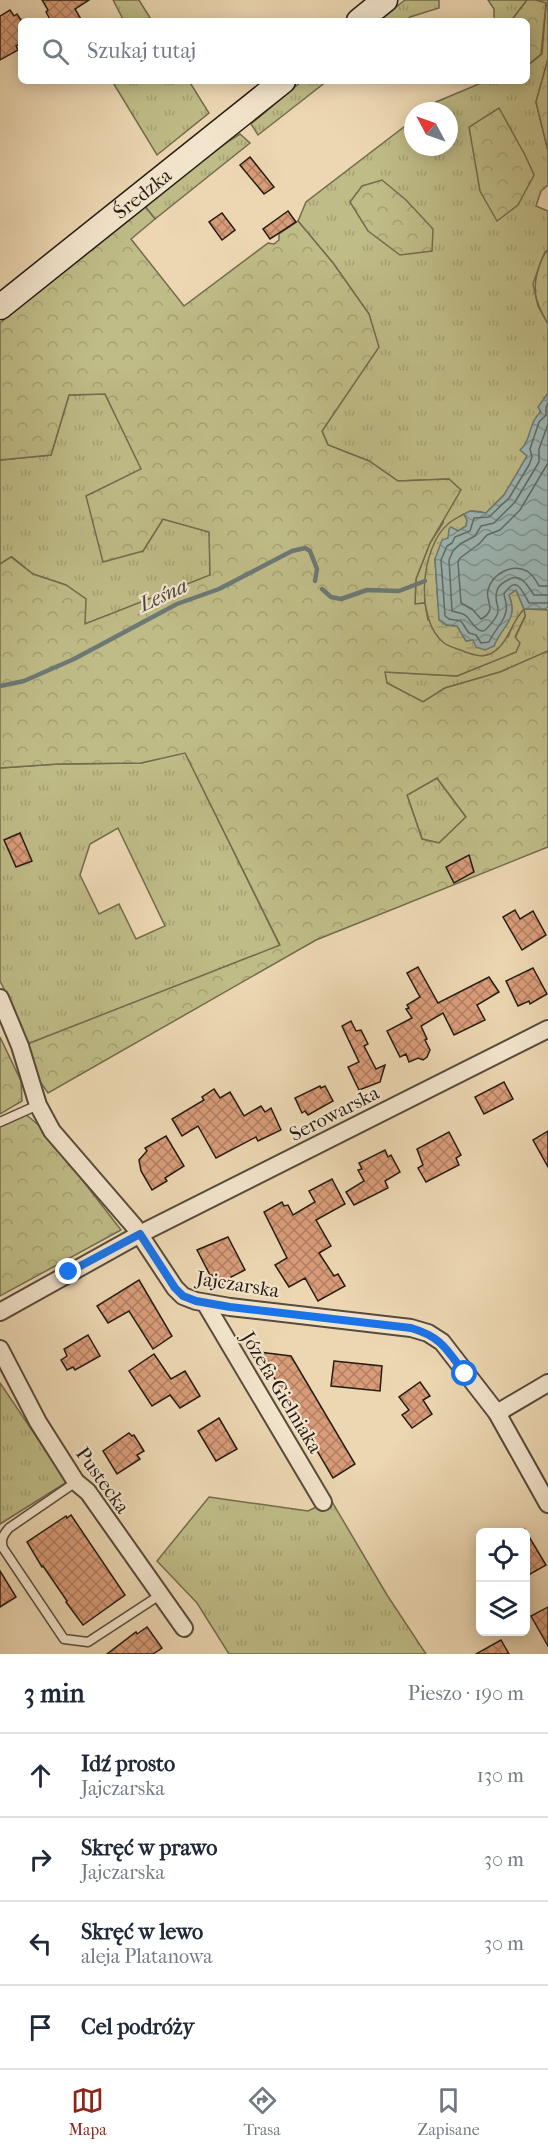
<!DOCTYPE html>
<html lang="pl">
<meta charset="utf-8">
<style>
body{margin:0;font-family:"IM FELL French Canon",serif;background:#f6f6f7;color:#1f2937}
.controls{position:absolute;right:18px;bottom:18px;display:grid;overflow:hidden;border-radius:9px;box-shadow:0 3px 15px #0003}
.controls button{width:54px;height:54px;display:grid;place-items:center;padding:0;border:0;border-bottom:2px solid #e0e1e3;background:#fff;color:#1f2937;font:30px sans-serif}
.compass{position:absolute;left:404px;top:102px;width:54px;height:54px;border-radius:50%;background:#fff;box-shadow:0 3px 15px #0003;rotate:311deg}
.stop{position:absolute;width:18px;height:18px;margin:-14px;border:4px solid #1a73e8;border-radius:50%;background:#fff}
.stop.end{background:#1a73e8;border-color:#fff;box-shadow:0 2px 6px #0008}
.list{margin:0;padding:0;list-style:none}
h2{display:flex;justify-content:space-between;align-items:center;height:78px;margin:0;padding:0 24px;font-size:26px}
h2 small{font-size:20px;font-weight:400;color:#747a83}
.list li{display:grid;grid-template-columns:39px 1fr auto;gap:18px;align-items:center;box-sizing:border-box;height:84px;padding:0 24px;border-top:2px solid #e0e1e3}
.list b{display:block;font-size:22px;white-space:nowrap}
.list p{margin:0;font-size:20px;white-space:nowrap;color:#747a83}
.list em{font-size:20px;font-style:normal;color:#747a83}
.icon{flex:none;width:33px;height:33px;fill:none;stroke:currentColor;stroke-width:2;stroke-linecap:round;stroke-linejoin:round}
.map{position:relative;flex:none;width:548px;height:1654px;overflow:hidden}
.search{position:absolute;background:#fff;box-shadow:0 3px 15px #0003;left:18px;right:18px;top:18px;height:66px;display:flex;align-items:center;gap:15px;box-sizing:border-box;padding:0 21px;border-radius:9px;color:#747a83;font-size:22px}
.sheet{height:414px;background:#fff}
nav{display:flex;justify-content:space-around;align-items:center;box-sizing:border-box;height:84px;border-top:2px solid #e0e1e3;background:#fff;font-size:16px;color:#747a83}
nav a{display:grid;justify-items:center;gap:3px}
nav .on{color:#8f2418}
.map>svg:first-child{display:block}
.grass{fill:url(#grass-tufts);stroke:#726c4d;stroke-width:1.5;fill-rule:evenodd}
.forest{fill:url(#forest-crowns);stroke:#726c4d;stroke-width:1.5;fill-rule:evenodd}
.wetland{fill:url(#wetland-marsh);stroke:#726c4d;stroke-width:1.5}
.water{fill:url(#water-waves);stroke:#6c7975;stroke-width:1.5}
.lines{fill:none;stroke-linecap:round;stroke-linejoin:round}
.shore{stroke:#606a64;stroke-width:1.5}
.stream{stroke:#6c7975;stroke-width:4.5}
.building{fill:url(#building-cross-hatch);stroke:#251c13;stroke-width:1.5}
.lane-casing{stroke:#574b3b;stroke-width:11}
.street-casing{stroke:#574b3b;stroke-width:20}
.secondary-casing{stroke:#251c13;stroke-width:27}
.lane{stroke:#f3e5cd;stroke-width:8}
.street{stroke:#f3e5cd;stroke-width:16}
.secondary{stroke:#f3e5cd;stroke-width:24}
.route{stroke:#1a73e8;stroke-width:8}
.labels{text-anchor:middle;stroke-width:4.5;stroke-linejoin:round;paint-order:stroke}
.street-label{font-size:20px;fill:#251c13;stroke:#f3e5cd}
.water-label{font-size:21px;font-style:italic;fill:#494a44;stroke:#f3e5cd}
</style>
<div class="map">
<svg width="548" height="1654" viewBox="0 0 548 1654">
<defs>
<pattern id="grass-tufts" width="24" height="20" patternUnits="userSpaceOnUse" patternTransform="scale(1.5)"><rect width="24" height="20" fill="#bfbc87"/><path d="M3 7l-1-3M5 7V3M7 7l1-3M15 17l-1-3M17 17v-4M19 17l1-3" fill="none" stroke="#a4a174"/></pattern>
<pattern id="forest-crowns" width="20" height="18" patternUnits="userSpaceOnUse" patternTransform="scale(1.5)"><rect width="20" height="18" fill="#bfbc87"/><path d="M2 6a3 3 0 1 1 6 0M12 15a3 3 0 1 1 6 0" fill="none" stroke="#a4a174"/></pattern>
<pattern id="wetland-marsh" width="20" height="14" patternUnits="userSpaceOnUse" patternTransform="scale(1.5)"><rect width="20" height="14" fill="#bfbc87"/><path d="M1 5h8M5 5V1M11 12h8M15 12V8" fill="none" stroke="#a4a174"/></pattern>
<pattern id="water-waves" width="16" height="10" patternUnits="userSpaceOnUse" patternTransform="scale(1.5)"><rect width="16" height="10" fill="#9cb7b6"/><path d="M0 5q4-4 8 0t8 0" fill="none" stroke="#7f9493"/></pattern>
<pattern id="building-cross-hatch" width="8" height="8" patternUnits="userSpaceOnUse" patternTransform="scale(1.5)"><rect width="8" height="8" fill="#d99c79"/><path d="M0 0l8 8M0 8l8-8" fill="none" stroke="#b07e62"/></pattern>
</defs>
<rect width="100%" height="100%" fill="#ecd7b2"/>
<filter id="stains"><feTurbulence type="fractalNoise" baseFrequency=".00333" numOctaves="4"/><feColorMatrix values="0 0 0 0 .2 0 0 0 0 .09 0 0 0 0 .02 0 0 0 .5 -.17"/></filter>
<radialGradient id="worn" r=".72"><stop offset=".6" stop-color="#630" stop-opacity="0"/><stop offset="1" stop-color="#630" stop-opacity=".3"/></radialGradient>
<g class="grass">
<polygon points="113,0 139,0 152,21 124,21"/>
<polygon points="405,0 439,0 439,8 410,17 405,21 378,21"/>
<polygon points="488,0 527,0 511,21 494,21 494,9"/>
<path d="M 536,0 L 548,0 L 548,59 L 536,102 L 548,151 L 548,185 L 541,191 L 536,206 L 548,211 L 548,250 L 545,252 L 540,264 L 533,284 L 538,306 L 548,324 L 548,393 L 526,445 L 527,456 L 524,463 L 504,495 L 486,513 C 482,512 476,511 472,511 C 468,511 464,515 460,517 C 429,535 425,570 425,603 L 415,604 L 416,579 L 430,543 L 443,523 L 449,479 L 398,481 L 369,461 L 328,445 L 322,431 L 378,346 L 369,314 L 333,263 L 298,221 L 306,202 L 413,120 L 413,147 L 449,147 L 449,111 L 424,111 L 436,102 L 486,81 L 527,81 L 527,66 L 542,54 L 546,4 Z"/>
<polygon points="112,81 189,81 209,113 157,155"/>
<polygon points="302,81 327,81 258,135 251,124"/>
<polygon points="240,134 250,143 155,219 144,205 229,141"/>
<polygon points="105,394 142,469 143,551 163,519 210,532 210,576 85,624 66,585 33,574 12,557 0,564 0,460 51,455 69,395"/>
<polygon points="524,609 548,610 548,651 500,672 445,688 423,702 387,683 384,672 457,676 516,652 515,638 525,617"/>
<path d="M 185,752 L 280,946 L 25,1045 L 10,1001 L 0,981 L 0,768 L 57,764 L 141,763 ZM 118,828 L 165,926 L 136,939 L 119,904 L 99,914 L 80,875 L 90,844 Z"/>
<polygon points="437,778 466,817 439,843 422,839 407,795"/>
<polygon points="0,1383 67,1482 0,1524"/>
<polygon points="209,1497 308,1511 331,1500 387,1595 426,1654 229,1654 197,1603 157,1561"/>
</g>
<g class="forest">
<polygon points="527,0 536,0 546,3 541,54 527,66 527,21 511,21"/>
<polygon points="548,59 548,151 536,102"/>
<polygon points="499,108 525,155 534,175 518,205 497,221 480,191 469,127"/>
<polygon points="382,180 406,200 433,229 432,251 400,255 368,231 350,202 362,186"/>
<path d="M 144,205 L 155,219 L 131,239 L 184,306 L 268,243 L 274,244 L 279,240 L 279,234 L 298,221 L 333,263 L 369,314 L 379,347 L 322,431 L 328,445 L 369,461 L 398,481 L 449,479 L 461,490 L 430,543 L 416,579 L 415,604 L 425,603 L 428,620 L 508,637 L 515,620 L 524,609 L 525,616 L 515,637 L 520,643 L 516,652 L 457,676 L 385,672 L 387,683 L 423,702 L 445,688 L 500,672 L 548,651 L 548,847 L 316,940 L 48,1093 L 32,1070 L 25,1045 L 280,945 L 185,753 L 141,763 L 58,764 L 0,768 L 0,564 L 11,557 L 33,574 L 66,585 L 86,599 L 85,624 L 210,575 L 209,532 L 163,519 L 143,551 L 103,562 L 86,496 L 141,469 L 105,394 L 69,395 L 51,455 L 0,460 L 0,323 ZM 437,778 L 466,817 L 439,843 L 422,839 L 407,795 Z"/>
<path d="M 548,250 L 548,324 C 536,303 531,291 539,267 C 541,261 543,254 548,250 Z"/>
<polygon points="0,1037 21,1081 22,1101 0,1114"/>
<polygon points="23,1112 42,1128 121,1230 0,1296 0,1125"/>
</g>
<path class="wetland" d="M 464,514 L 467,520 L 466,526 L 448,538 L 435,559 L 438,603 L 446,625 L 457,626 L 466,641 L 473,640 L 494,646 C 501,626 519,619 509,595 L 516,590 L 524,609 C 511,622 509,643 492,653 C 483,658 474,655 465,652 C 459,649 449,647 444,643 C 414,619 421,547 448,524 C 452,520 459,517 464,514 Z"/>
<path class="water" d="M 548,393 L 548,607 L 545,609 L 524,609 L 516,590 L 509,595 C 519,621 502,625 494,646 L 485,650 L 476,647 L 473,640 L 466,641 L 457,626 L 446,625 L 439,620 L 435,559 L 442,540 L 448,538 L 449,529 L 451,527 L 458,531 L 466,526 L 467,520 L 464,514 L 470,511 L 486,513 L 504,495 L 527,456 L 520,450 C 532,440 528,422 541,412 L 538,407 Z"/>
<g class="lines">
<g class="shore">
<path d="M 548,403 L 546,407 L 546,415 L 539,422 L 530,449 L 532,457 L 529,465 L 509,498 L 489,517 L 474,518 L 470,531 L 455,537 L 452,543 L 447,546 L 441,560 L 445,616 L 449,619 L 461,621 L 469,633 L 476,635 L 481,643 L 489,642 C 494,630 509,618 506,604 C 506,600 504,597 504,594 C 517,574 522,591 529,603 L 548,603"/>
<path d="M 548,424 L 539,449 L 539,462 L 515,502 L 494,523 L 481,526 L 475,536 L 460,544 L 453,551 L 449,560 L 452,611 C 456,612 461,613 465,615 C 472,620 473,629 482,631 C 486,631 487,628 489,626 C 507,607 492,606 497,591 C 498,586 502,583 506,581 C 521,571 527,585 534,595 L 548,595"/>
<path d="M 548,463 L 520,510 L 500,530 L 487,535 L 479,544 L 460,558 L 458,562 L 461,603 L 472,609 L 481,619 C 485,617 489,614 490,609 C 490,602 486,597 488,590 C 492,574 512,563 527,571 C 533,575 536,580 539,586 L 548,586"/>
</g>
<g class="stream">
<polyline points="322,589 331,597 341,599 367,590 399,591 425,581"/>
<polyline points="0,686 24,681 74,659 177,604 219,589 292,551 305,548 310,551 317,569 315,581"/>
</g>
</g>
<g class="building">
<polygon points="42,0 89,0 75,9 82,21 51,21 46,12 48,10"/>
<polygon points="10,10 14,16 17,14 21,20 21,43 16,46 18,50 0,60 0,16"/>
<polygon points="250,157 274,187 264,194 240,165"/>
<polygon points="288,211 296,222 270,239 263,229"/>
<polygon points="222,213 235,230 222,240 209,222"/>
<polygon points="20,833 32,861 16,867 4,840"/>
<polygon points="469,855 474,872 454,883 446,867"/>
<polygon points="515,910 520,919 533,911 546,935 522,950 503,917"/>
<polygon points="418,967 438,1003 489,977 499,992 477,1005 485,1020 454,1035 443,1013 421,1026 427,1039 425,1040 430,1050 427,1057 423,1060 418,1058 409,1062 406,1054 400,1057 387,1031 412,1018 406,1009 409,1008 407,1005 420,997 407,973"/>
<polygon points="533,968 547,994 530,1004 529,1001 518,1006 506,981"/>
<polygon points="351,1021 356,1031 361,1030 368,1044 364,1046 376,1069 385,1065 380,1082 359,1090 348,1067 359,1062 342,1026"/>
<polygon points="504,1082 513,1099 484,1114 475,1097"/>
<polygon points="320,1086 321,1088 325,1086 333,1101 308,1115 305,1111 302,1113 295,1098"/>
<polygon points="214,1089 220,1098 230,1092 244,1116 261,1106 265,1112 271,1108 281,1130 258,1141 256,1137 216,1158 198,1126 182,1136 172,1119 204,1100 202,1097"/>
<polygon points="548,1131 548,1167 533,1140"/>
<polygon points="449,1132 461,1155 456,1158 459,1165 426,1182 418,1168 423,1165 417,1149"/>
<polygon points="166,1136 184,1166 165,1178 167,1181 152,1190 141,1171 139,1160 147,1151 145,1148"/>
<polygon points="385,1150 388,1157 391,1155 400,1172 385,1181 388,1188 354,1205 346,1192 364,1181 358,1170 362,1169 359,1163"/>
<polygon points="332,1179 345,1204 316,1220 331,1246 319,1253 334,1276 338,1274 345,1286 318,1301 305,1278 289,1287 275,1265 287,1258 264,1212 282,1202 284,1206 288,1205 293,1215 315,1202 309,1191"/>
<polygon points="228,1237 245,1270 229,1278 230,1280 219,1287 212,1275 210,1275 197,1250"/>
<polygon points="139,1280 172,1336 153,1349 129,1311 108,1323 97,1306"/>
<polygon points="88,1335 100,1356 75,1370 73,1367 67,1370 61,1360 67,1356 64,1349"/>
<polygon points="259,1352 291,1356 355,1464 333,1478"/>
<polygon points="154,1354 171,1379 185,1371 200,1396 180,1408 170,1395 152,1406 129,1371"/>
<polygon points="334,1361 382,1366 380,1391 331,1386"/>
<polygon points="420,1382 430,1396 423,1400 432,1414 412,1428 402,1415 409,1410 399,1397"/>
<polygon points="219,1418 237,1449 216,1461 198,1431"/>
<polygon points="129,1433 132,1436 134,1435 144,1451 137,1455 140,1459 117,1474 103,1451"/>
<polygon points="71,1515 125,1595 83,1625 66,1602 67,1601 43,1566 42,1567 27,1542 66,1516 67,1518"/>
<polygon points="525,1530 546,1565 525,1577"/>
<polygon points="0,1571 16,1597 0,1607"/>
<polygon points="548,1607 548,1646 531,1616"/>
<polygon points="147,1627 162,1648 153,1654 107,1654 136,1632 137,1634"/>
<polygon points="501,1640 509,1654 476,1654"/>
</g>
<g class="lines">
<g class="lane-casing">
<g id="lane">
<polyline points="0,1122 38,1105"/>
<path d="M 76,1482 L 9,1528 C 4,1534 0,1539 3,1548 L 64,1639 L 88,1642 L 160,1595"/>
</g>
</g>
<g class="street-casing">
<g id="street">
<polyline points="0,998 20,1046 38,1105 52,1131 134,1226 175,1288 183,1296 196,1301 230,1307 411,1328 428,1333 442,1342 497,1413 548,1504"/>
<polyline points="205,1303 323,1502"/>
<polyline points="0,1312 140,1234 548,1029"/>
<polyline points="0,1349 38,1422 76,1482 88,1492 184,1628"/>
<polyline points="497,1413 548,1383"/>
</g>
</g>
<g class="secondary-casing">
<g id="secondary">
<polyline points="359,21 385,0"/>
<path id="s1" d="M 0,307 L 283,81"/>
</g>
</g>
<use href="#lane" class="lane"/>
<use href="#street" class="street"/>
<use href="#secondary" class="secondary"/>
</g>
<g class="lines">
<path class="route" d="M 69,1272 L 140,1234 L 175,1288 L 183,1296 L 196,1301 L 230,1307 L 411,1328 C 442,1337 447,1350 465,1374"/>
</g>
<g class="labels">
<g class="street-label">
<text dy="7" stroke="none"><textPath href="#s1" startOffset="182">Średzka</textPath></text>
<text transform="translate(334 1113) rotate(-27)" y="7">Serowarska</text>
<text transform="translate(238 1284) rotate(9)" y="7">Jajczarska</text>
<text transform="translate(282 1392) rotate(59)" y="7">Józefa Gielniaka</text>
<text transform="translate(103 1480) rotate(54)" y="7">Pustecka</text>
</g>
<g class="water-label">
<text transform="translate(163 595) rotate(-25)" y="7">Leśna</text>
</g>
</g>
<rect width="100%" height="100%" filter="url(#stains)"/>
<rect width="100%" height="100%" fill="url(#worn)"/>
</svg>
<div class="controls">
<button><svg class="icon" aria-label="locate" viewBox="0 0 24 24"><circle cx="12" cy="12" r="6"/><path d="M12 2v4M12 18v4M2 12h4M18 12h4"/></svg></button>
<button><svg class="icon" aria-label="layers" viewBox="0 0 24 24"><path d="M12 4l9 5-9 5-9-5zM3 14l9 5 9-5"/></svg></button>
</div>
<svg class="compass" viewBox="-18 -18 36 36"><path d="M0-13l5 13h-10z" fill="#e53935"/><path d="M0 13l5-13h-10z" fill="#747a83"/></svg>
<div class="stop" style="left:465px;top:1374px"></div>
<div class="stop end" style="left:69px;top:1272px"></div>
<div class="search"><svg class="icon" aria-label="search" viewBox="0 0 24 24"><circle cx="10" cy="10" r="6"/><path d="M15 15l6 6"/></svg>Szukaj tutaj</div>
</div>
<section class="sheet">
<h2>3 min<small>Pieszo · 190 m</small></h2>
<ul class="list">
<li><svg class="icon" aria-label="ahead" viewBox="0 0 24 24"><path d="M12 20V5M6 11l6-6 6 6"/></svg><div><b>Idź prosto</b><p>Jajczarska</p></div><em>130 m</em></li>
<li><svg class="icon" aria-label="right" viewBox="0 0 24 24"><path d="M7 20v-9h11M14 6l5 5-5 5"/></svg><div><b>Skręć w prawo</b><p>Jajczarska</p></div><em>30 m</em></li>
<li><svg class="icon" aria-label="left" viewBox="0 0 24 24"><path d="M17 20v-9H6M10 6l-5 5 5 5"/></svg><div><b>Skręć w lewo</b><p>aleja Platanowa</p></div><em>30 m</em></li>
<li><svg class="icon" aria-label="arrive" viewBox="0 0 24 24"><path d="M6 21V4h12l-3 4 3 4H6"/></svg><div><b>Cel podróży</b></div></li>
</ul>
</section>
<nav>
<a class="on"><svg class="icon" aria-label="map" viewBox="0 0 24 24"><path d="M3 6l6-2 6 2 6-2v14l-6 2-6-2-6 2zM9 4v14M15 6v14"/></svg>Mapa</a>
<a><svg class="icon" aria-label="directions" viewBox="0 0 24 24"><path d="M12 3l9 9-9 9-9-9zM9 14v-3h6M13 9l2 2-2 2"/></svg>Trasa</a>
<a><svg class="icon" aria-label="saved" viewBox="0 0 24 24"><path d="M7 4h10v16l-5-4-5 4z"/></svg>Zapisane</a>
</nav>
